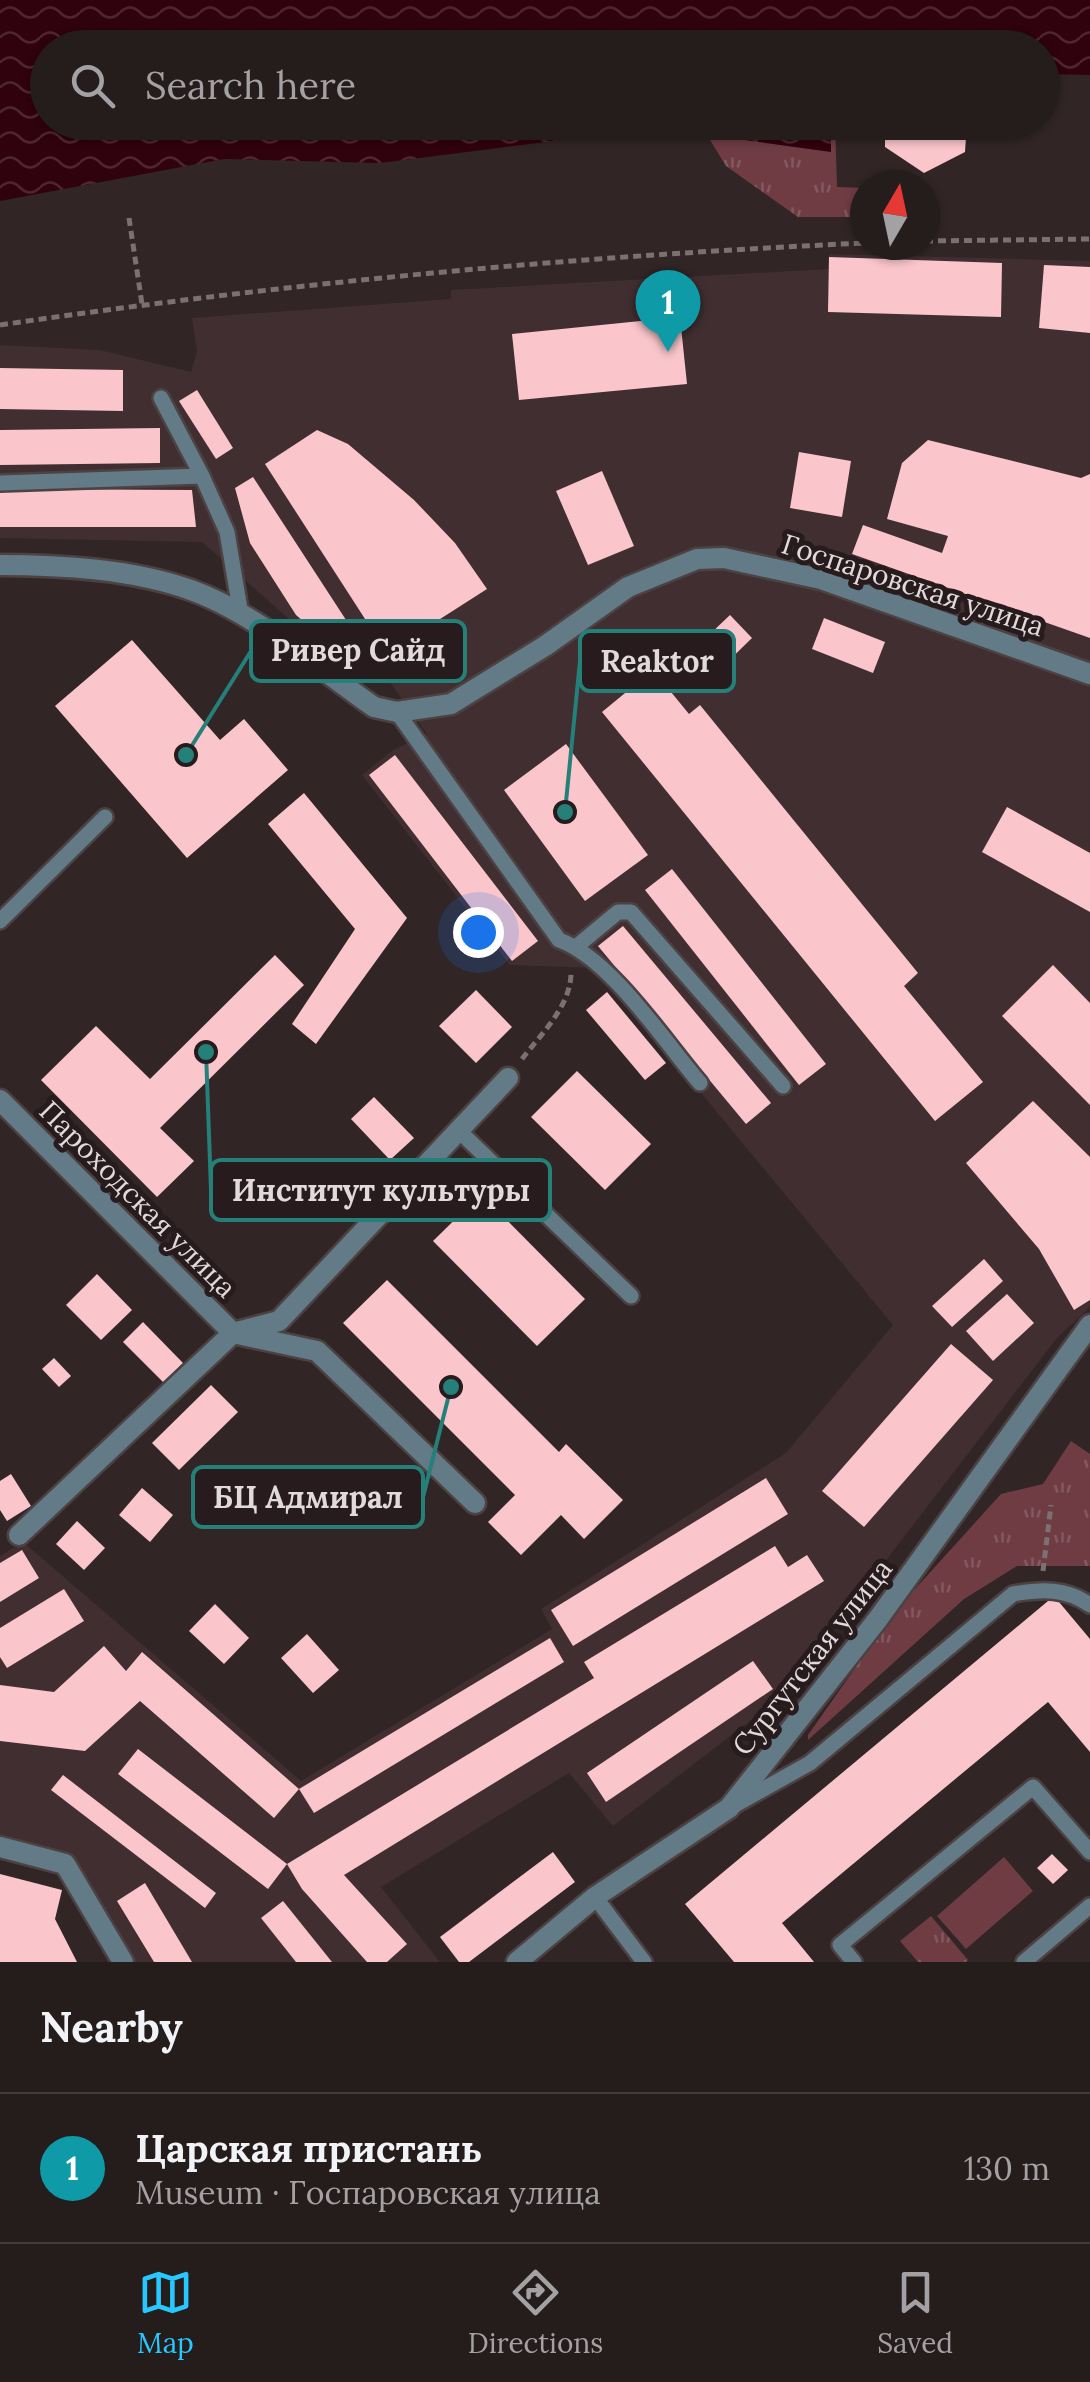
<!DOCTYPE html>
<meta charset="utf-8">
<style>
body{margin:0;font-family:Lora,serif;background:#2d2525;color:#f1f3f6}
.compass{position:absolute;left:850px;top:170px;width:90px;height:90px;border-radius:50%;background:#251c1c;box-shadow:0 2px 8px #0004;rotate:9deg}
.you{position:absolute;left:478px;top:932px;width:35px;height:35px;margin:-25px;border:8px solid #fff;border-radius:50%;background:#1a73e8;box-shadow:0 0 0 15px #1a73e833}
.badge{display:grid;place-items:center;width:65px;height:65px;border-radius:50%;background:#27c8ff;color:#fff;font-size:32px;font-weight:700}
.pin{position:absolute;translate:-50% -82px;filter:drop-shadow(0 2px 5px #0008)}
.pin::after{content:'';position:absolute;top:52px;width:35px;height:30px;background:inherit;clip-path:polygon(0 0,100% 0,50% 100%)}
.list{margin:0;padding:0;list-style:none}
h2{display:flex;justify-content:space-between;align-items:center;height:130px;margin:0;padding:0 40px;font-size:42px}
h2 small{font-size:32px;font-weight:400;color:#a3a1a3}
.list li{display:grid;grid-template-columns:65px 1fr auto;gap:30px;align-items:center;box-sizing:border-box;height:150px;padding:0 40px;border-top:2px solid #423a3b}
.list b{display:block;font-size:38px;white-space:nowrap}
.list p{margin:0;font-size:32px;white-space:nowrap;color:#a3a1a3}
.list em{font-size:32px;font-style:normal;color:#a3a1a3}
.icon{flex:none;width:55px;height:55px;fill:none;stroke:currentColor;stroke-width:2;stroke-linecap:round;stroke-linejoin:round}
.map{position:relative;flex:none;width:1090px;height:1962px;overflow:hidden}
.search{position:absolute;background:#251c1c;box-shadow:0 2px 8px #0004;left:30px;right:30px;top:30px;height:110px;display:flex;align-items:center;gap:25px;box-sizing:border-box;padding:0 35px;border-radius:55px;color:#a3a1a3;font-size:38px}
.sheet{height:280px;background:#251c1c}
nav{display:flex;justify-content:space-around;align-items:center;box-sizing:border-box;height:140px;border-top:2px solid #423a3b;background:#251c1c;font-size:28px;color:#a3a1a3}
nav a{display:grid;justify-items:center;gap:5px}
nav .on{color:#27c8ff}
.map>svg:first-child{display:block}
.built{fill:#412e31}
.grass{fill:url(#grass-tufts)}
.garden{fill:#6f3c44}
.water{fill:url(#water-waves)}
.building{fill:#fac5cb}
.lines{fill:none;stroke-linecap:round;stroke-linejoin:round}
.service-casing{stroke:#4d4243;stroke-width:20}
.minor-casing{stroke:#4d4243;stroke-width:25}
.path{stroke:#7c7172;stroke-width:5;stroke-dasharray:8 5;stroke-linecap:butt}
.service{stroke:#627b86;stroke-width:15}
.minor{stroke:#627b86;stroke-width:20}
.labels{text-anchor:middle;stroke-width:10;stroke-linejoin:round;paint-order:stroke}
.street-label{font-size:28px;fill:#e1d9da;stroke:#271b1d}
.leader{fill:none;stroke:#248079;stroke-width:4}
.callout-dot{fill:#248079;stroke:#271b1d;stroke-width:4}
.callout{fill:#271b1d;stroke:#248079;stroke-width:4}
.callout-label{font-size:30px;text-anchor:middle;font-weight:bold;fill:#e1d9da}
</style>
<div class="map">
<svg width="1090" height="1962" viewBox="0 0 1090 1962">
<defs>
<pattern id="grass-tufts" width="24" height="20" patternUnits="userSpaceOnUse" patternTransform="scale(2.5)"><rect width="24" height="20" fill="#6f3c44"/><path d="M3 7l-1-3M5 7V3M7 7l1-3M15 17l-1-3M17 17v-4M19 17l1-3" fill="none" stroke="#83585e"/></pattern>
<pattern id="water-waves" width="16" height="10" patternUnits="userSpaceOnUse" patternTransform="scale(2.5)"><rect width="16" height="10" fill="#30020d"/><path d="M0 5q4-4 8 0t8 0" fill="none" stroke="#4e2630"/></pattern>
</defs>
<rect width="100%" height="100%" fill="#312526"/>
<polygon class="built" points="829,254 1090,261 1090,1307 1057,1338 780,1698 613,1826 569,1773 381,1887 440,1962 123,1962 65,1865 0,1847 0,1556 23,1542 301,1781 552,1629 541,1609 786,1453 893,1325 598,968 510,965 362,775 393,750 427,734 379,667 359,681 202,542 0,538 0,345 100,350 191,372 197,351 192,318 451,299 451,290 828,269"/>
<g class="grass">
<polygon points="712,123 835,123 837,187 865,188 865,217 798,217 726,166 710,140"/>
<polygon points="1071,1441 1090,1454 1090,1566 1017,1566 964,1599 808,1740 808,1735 896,1610 1001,1494 1043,1484"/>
<polygon points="931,1916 968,1960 966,1962 918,1962 900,1941"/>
</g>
<polygon class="garden" points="1004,1857 1033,1891 966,1949 937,1916"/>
<polygon class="water" points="0,0 1090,0 1090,75 1043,74 1042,48 48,48 48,122 831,122 831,152 657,128 380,163 224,159 0,201"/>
<g class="building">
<polygon points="885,122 967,122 965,152 924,173 885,147"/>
<polygon points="829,257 1002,263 1001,317 828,312"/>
<polygon points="1044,265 1090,267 1090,333 1039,328"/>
<polygon points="680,317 687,384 519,400 512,334"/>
<polygon points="0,368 123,370 123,411 0,409"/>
<polygon points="197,390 233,448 216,459 179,401"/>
<polygon points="160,428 160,463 0,465 0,430"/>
<polygon points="317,430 348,444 414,500 455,543 487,589 387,653 265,464"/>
<polygon points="928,440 1081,478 1090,474 1090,638 852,554 863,525 942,553 948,536 887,519 902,463"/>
<polygon points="799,452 851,461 842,517 790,508"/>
<polygon points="602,471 634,546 588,565 556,491"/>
<polygon points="253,477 376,666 361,679 342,655 296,615 250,543 235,488"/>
<polygon points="0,489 192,490 196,527 0,527"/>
<polygon points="730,615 752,638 710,679 688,655"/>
<polygon points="824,618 885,642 873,673 812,649"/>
<polygon points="132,640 220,740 244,719 288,770 187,858 55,706"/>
<polygon points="653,670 689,714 700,705 918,973 904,986 983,1082 935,1121 602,712"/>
<polygon points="566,744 648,855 585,901 504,790"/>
<polygon points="395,755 538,941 512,961 369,775"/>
<polygon points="304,793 407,918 316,1044 292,1024 355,929 268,824"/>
<polygon points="1007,807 1090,853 1090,912 982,852"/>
<polygon points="672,869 826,1064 799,1085 645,890"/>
<polygon points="623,926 771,1103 746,1124 598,946"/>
<polygon points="275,955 304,985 160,1128 194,1161 157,1197 41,1080 96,1026 150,1079"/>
<polygon points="1053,965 1090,1003 1090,1105 1002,1016"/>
<polygon points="476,990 512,1027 476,1063 439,1026"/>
<polygon points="607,992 666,1063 645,1080 586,1010"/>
<polygon points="577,1071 651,1144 605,1190 531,1117"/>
<polygon points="374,1097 414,1138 390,1160 351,1119"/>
<polygon points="1033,1101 1090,1157 1090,1300 1074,1310 1039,1249 966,1163"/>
<polygon points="481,1194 585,1299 537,1346 433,1241"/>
<polygon points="984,1259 1003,1281 952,1327 932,1306"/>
<polygon points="97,1274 132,1310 101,1340 66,1305"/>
<polygon points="387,1280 559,1452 566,1444 623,1500 584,1539 561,1515 521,1555 488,1522 515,1495 343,1323"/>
<polygon points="1007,1294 1034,1323 993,1361 966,1331"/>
<polygon points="143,1322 183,1363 163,1382 123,1342"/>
<polygon points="951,1344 993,1380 864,1527 822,1491"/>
<polygon points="54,1358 71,1376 59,1387 42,1369"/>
<polygon points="211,1385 238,1412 179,1470 152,1443"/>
<polygon points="11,1474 31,1506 7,1521 0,1510 0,1481"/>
<polygon points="766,1478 788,1514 573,1646 551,1610"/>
<polygon points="142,1488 173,1515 150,1542 119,1515"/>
<polygon points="77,1521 105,1548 84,1570 56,1544"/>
<polygon points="775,1546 788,1567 807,1555 824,1581 344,1875 407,1944 387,1962 367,1962 302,1889 287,1864 594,1678 584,1662"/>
<polygon points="22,1550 39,1578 0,1602 0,1563"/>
<polygon points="64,1589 84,1621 7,1668 0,1657 0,1628"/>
<polygon points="1054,1596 1090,1639 1090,1752 1048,1702 782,1923 814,1962 734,1962 685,1904"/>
<polygon points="215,1604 249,1638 224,1664 189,1631"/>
<polygon points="307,1634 339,1670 313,1693 281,1658"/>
<polygon points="550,1638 564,1662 314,1813 299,1789"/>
<polygon points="104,1646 126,1671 142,1652 299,1789 274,1818 140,1701 85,1751 0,1741 0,1685 54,1692"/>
<polygon points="753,1661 773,1689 606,1802 587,1773"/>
<polygon points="138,1749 287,1864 268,1889 118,1774"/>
<polygon points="63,1775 216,1893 205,1908 51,1790"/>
<polygon points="553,1852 575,1882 469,1962 459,1962 440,1937"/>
<polygon points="1052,1854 1068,1870 1053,1884 1037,1868"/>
<polygon points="0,1874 62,1890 55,1919 77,1962 0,1962"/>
<polygon points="145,1883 192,1962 154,1962 117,1901"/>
<polygon points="283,1901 332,1962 296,1962 261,1918"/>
</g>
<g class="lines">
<g class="service-casing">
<g id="service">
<polyline points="161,398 202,476"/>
<polyline points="0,483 202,476 227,532 241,615"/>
<path d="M 397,712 L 559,940 C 610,958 664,1041 700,1083"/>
<polyline points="0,921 105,817"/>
<polyline points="577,946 618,912 631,912 783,1086"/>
<polyline points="457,1129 631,1296"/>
<path d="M 735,1805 L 810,1763 L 1013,1594 C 1042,1589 1066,1588 1090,1605"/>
<polyline points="595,1897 644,1962"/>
<polyline points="854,1962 840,1945 1033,1787 1090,1852"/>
<polyline points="1024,1962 1090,1906"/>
</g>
</g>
<g class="minor-casing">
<g id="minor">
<path d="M 0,565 C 62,565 132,569 191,590 C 255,613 318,668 374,707 L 397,712 L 451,704 L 545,646 L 628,587 L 697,559 L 724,558 L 821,579 L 1090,674"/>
<polyline points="0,1100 233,1333 317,1351 475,1503"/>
<polyline points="19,1535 233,1333 279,1321 508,1078"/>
<polyline points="0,1847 65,1864 123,1962"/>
<polyline points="517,1962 595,1897 729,1808 878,1619 1090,1325"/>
</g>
</g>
<g class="path">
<polyline points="129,218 142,304"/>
<polyline points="925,241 1090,239"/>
<path d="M 0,325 C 286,283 576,256 865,243"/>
<path d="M 522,1059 C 541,1034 572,1005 571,971"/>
<polyline points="1043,1571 1051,1505"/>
</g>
<use href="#service" class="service"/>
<use href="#minor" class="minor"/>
</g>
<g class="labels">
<g class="street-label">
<text transform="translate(913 585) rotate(18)" y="10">Госпаровская улица</text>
<text transform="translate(138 1199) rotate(45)" y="10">Пароходская улица</text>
<text transform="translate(812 1657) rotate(-52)" y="10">Сургутская улица</text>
</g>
</g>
<path class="leader" d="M186 755L251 651M565 812L580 661M206 1052L211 1190M451 1387L423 1497"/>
<g class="callout-dot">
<circle cx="186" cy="755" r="10"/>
<circle cx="565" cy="812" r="10"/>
<circle cx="206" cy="1052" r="10"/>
<circle cx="451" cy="1387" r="10"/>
</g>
<g class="callout">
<rect x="251" y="621" width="214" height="60" rx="10"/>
<rect x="580" y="631" width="154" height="60" rx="10"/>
<rect x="211" y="1160" width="339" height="60" rx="10"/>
<rect x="193" y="1467" width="230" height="60" rx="10"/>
</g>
<g class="callout-label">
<text x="358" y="661">Ривер Сайд</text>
<text x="657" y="672">Reaktor</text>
<text x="381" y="1201">Институт культуры</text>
<text x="308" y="1508">БЦ Адмирал</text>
</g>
</svg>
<svg class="compass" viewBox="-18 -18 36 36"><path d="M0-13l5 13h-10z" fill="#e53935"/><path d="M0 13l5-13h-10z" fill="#a3a1a3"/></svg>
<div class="you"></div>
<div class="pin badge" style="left:668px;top:352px;background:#0f9aa8">1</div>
<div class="search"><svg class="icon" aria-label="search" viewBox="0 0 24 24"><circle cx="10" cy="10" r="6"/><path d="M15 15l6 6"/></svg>Search here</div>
</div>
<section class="sheet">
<h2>Nearby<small></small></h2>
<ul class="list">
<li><span class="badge" style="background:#0f9aa8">1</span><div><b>Царская пристань</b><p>Museum · Госпаровская улица</p></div><em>130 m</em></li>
</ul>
</section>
<nav>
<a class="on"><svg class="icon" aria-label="map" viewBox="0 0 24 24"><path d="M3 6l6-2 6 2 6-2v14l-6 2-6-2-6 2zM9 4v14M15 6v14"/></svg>Map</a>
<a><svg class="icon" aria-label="directions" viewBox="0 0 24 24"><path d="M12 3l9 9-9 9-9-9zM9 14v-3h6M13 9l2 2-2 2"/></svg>Directions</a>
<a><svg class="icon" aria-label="saved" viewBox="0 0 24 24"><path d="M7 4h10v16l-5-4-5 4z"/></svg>Saved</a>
</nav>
